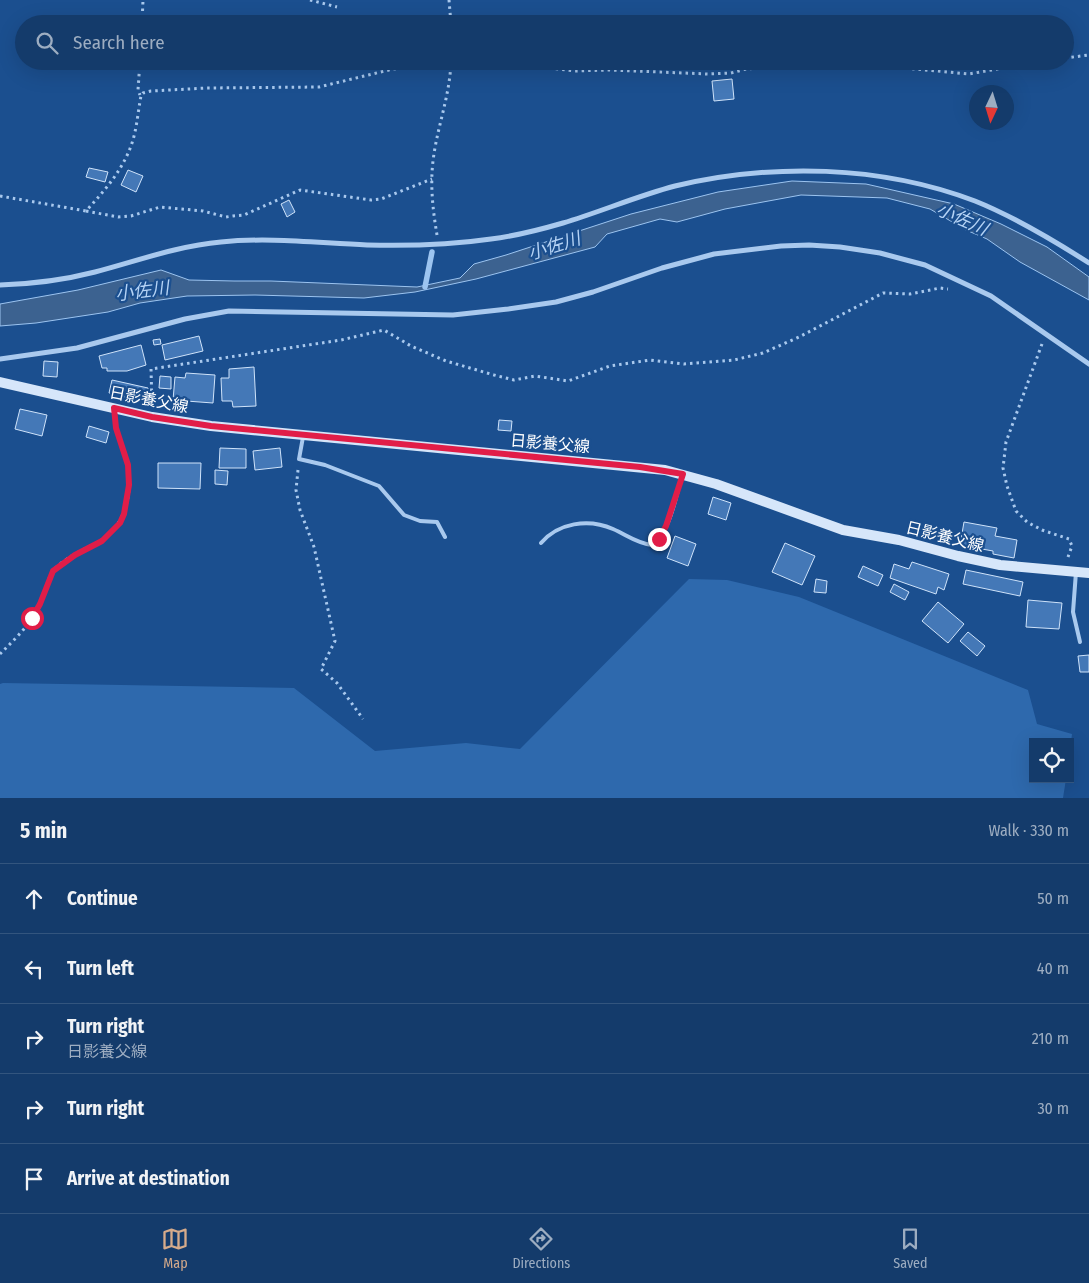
<!DOCTYPE html>
<meta charset="utf-8">
<style>
body{margin:0;font-family:"Fira Sans Condensed","Noto Sans JP",sans-serif;background:#1d4271;color:#f1f3f6}
.controls{position:absolute;right:15px;bottom:15px;display:grid;overflow:hidden;border-radius:0px;box-shadow:0 5px 20px #0002}
.controls button{width:45px;height:45px;display:grid;place-items:center;padding:0;border:0;border-bottom:1px solid #33557e;background:#143b6b;color:#f1f3f6;font:25px sans-serif}
.compass{position:absolute;left:969px;top:85px;width:45px;height:45px;border-radius:50%;background:#143b6b;box-shadow:0 5px 20px #0002;rotate:184deg}
.stop{position:absolute;width:15px;height:15px;margin:-11px;border:4px solid #e11d48;border-radius:50%;background:#fff}
.stop.end{background:#e11d48;border-color:#fff;box-shadow:0 1px 5px #0008}
.list{margin:0;padding:0;list-style:none}
h2{display:flex;justify-content:space-between;align-items:center;height:65px;margin:0;padding:0 20px;font-size:21px}
h2 small{font-size:16px;font-weight:400;color:#9dadc1}
.list li{display:grid;grid-template-columns:32px 1fr auto;gap:15px;align-items:center;box-sizing:border-box;height:70px;padding:0 20px;border-top:1px solid #33557e}
.list b{display:block;font-size:19px;white-space:nowrap}
.list p{margin:0;font-size:16px;white-space:nowrap;color:#9dadc1}
.list em{font-size:16px;font-style:normal;color:#9dadc1}
.icon{flex:none;width:28px;height:28px;fill:none;stroke:currentColor;stroke-width:2;stroke-linecap:round;stroke-linejoin:round}
.map{position:relative;flex:none;width:1089px;height:798px;overflow:hidden}
.search{position:absolute;background:#143b6b;box-shadow:0 5px 20px #0002;left:15px;right:15px;top:15px;height:55px;display:flex;align-items:center;gap:12px;box-sizing:border-box;padding:0 18px;border-radius:28px;color:#9dadc1;font-size:19px}
.sheet{height:415px;background:#143b6b}
nav{display:flex;justify-content:space-around;align-items:center;box-sizing:border-box;height:70px;border-top:1px solid #33557e;background:#143b6b;font-size:14px;color:#9dadc1}
nav a{display:grid;justify-items:center;gap:2px}
nav .on{color:#d6ab8b}
.map>svg:first-child{display:block}
.green{fill:#2e69ad}
.water{fill:#3c6290;stroke:#9cc4f0}
.lines{fill:none;stroke-linecap:round;stroke-linejoin:round}
.stream{stroke:#9cc4f0;stroke-width:5.5}
.building{fill:#4478b7;stroke:#cfe3fa}
.path{stroke:#a9c9ee;stroke-width:3;stroke-dasharray:2.5 4;stroke-linecap:butt}
.service{stroke:#a9c9ee;stroke-width:4}
.minor{stroke:#a9c9ee;stroke-width:5}
.secondary{stroke:#d6e6fa;stroke-width:10}
.route{stroke:#e11d48;stroke-width:6}
.labels{text-anchor:middle;stroke-width:4.5;stroke-linejoin:round;paint-order:stroke}
.street-label{font-size:16px;fill:#fff;stroke:#1b4f8f}
.water-label{font-size:18px;font-style:italic;fill:#b5d3f5;stroke:#1b4f8f}
</style>
<div class="map">
<svg width="1089" height="798" viewBox="0 0 1089 798">
<rect width="100%" height="100%" fill="#1b4f8f"/>
<polygon class="green" points="689,579 727,580 799,597 1028,690 1037,724 1072,734 1070,749 1070,742 1033,742 1033,779 1066,779 1063,798 0,798 0,684 3,683 294,688 375,751 466,743 520,749"/>
<polygon class="water" points="792,181 866,184 954,204 1001,224 1047,247 1089,277 1089,300 1020,262 987,239 966,230 930,209 887,198 801,195 725,209 677,222 660,219 607,234 595,247 476,279 415,292 364,298 255,295 187,296 140,303 108,312 36,323 0,326 0,304 78,290 161,270 189,280 234,281 271,281 417,287 460,278 474,264 506,255 631,214 718,192"/>
<g class="lines">
<polyline class="stream" points="425,287 432,252"/>
</g>
<g class="building">
<polygon points="732,79 734,99 714,101 712,81"/>
<polygon points="89,168 108,172 105,182 86,177"/>
<polygon points="128,170 143,176 136,192 121,185"/>
<polygon points="289,200 295,212 287,217 281,204"/>
<polygon points="199,336 203,351 165,360 162,345"/>
<polygon points="160,339 161,344 154,345 153,340"/>
<polygon points="141,345 146,365 127,371 107,371 107,368 102,368 99,356"/>
<polygon points="44,361 58,362 57,377 43,376"/>
<polygon points="254,367 256,406 233,407 232,401 222,401 221,378 229,378 229,369"/>
<polygon points="186,373 215,375 213,403 173,400 175,377 185,378"/>
<polygon points="160,376 171,377 171,389 159,388"/>
<polygon points="112,380 148,388 145,402 109,393"/>
<polygon points="20,409 47,415 42,436 15,429"/>
<polygon points="499,420 512,421 511,431 498,430"/>
<polygon points="89,426 109,432 106,443 86,437"/>
<polygon points="220,448 246,449 246,468 219,468"/>
<polygon points="280,448 282,467 255,470 253,451"/>
<polygon points="158,463 201,463 200,489 158,488"/>
<polygon points="215,470 228,471 227,485 215,484"/>
<polygon points="713,497 731,503 726,520 708,514"/>
<polygon points="964,522 997,528 995,536 1017,540 1014,558 993,554 993,551 960,545"/>
<polygon points="675,536 696,544 688,566 667,558"/>
<polygon points="785,543 815,556 802,585 772,572"/>
<polygon points="912,562 949,574 944,590 938,587 936,594 890,578 894,564 909,569"/>
<polygon points="863,566 883,575 878,586 858,577"/>
<polygon points="966,570 1023,582 1020,596 963,584"/>
<polygon points="816,579 827,581 826,593 814,592"/>
<polygon points="894,584 909,592 905,600 890,592"/>
<polygon points="1028,600 1062,603 1059,629 1026,627"/>
<polygon points="938,602 964,624 948,643 922,621"/>
<polygon points="968,632 985,646 977,656 960,641"/>
<polygon points="1089,655 1089,672 1080,672 1078,656"/>
</g>
<g class="lines">
<g class="path">
<polyline points="310,0 337,7"/>
<polyline points="449,0 451,24"/>
<polyline points="142,24 143,0"/>
<polyline points="1065,58 1089,55"/>
<polyline points="140,61 138,90 140,95"/>
<path d="M 0,196 L 86,211 C 105,190 123,170 132,143 C 137,128 138,111 141,96 L 143,93 L 151,91 L 207,88 L 319,87 L 393,69 L 434,66 L 543,67 L 574,71 L 610,70 L 708,74 L 731,73 L 746,69 L 850,63 L 969,74 L 1042,61"/>
<polyline points="86,211 118,217 131,216 160,207 203,211 226,217 233,216 244,215 300,190 371,200 381,199 432,179"/>
<path d="M 437,235 C 433,211 430,186 433,161 C 437,127 450,96 451,61"/>
<polyline points="1042,344 1006,442 1003,468 1007,486 1016,511 1027,522 1042,530 1069,539 1072,546 1068,557"/>
<polyline points="152,404 151,369 341,340 384,330 411,346 446,361 494,375 514,380 535,376 568,381 610,366 650,360 684,364 734,360 763,353 799,337 883,293 910,294 940,288 948,289"/>
<polyline points="298,470 296,490 300,510 314,547 335,641 321,669 337,683 363,719"/>
<path d="M 0,654 C 15,639 32,623 41,603 C 45,593 47,580 53,571 C 62,559 85,549 98,542 C 125,528 133,493 128,465 C 125,450 117,436 115,421"/>
</g>
<g class="service">
<polyline points="303,437 299,459 325,465 379,486 404,515 420,521 437,522 445,537"/>
<path d="M 541,543 C 558,523 588,518 613,529 C 627,535 636,543 652,545 C 671,530 675,498 682,476"/>
<polyline points="1076,572 1073,612 1080,642"/>
</g>
<g class="minor">
<path d="M 0,285 C 32,284 64,280 95,272 C 137,261 177,246 221,242 C 269,237 318,243 367,245 C 408,246 450,245 491,239 C 515,236 539,230 563,223 C 600,212 637,196 675,186 C 773,163 880,165 975,201 C 1015,217 1053,240 1089,263"/>
<polyline points="0,359 77,348 185,319 229,311 453,315 508,309 556,302 593,292 662,268 714,254 781,246 809,245 840,247 880,253 925,265 991,296 1089,364"/>
</g>
<polyline class="secondary" points="0,382 152,417 211,426 665,470 716,484 843,530 899,540 958,556 1000,565 1089,573"/>
</g>
<g class="lines">
<polyline class="route" points="32,618 40,604 53,571 75,555 102,541 120,523 124,514 129,485 128,465 116,428 114,408 152,417 211,426 640,467 683,474 666,526 659,539"/>
</g>
<g class="labels">
<g class="street-label">
<text transform="translate(149 399) rotate(11)" y="6">日影養父線</text>
<text transform="translate(550 443) rotate(5)" y="6">日影養父線</text>
<text transform="translate(945 536) rotate(14)" y="6">日影養父線</text>
</g>
<g class="water-label">
<text transform="translate(962 219) rotate(24)" y="6">小佐川</text>
<text transform="translate(554 246) rotate(-18)" y="6">小佐川</text>
<text transform="translate(142 291) rotate(-7)" y="6">小佐川</text>
</g>
</g>
</svg>
<div class="controls">
<button><svg class="icon" aria-label="locate" viewBox="0 0 24 24"><circle cx="12" cy="12" r="6"/><path d="M12 2v4M12 18v4M2 12h4M18 12h4"/></svg></button>
</div>
<svg class="compass" viewBox="-18 -18 36 36"><path d="M0-13l5 13h-10z" fill="#e53935"/><path d="M0 13l5-13h-10z" fill="#9dadc1"/></svg>
<div class="stop" style="left:32px;top:618px"></div>
<div class="stop end" style="left:659px;top:539px"></div>
<div class="search"><svg class="icon" aria-label="search" viewBox="0 0 24 24"><circle cx="10" cy="10" r="6"/><path d="M15 15l6 6"/></svg>Search here</div>
</div>
<section class="sheet">
<h2>5 min<small>Walk · 330 m</small></h2>
<ul class="list">
<li><svg class="icon" aria-label="ahead" viewBox="0 0 24 24"><path d="M12 20V5M6 11l6-6 6 6"/></svg><div><b>Continue</b></div><em>50 m</em></li>
<li><svg class="icon" aria-label="left" viewBox="0 0 24 24"><path d="M17 20v-9H6M10 6l-5 5 5 5"/></svg><div><b>Turn left</b></div><em>40 m</em></li>
<li><svg class="icon" aria-label="right" viewBox="0 0 24 24"><path d="M7 20v-9h11M14 6l5 5-5 5"/></svg><div><b>Turn right</b><p>日影養父線</p></div><em>210 m</em></li>
<li><svg class="icon" aria-label="right" viewBox="0 0 24 24"><path d="M7 20v-9h11M14 6l5 5-5 5"/></svg><div><b>Turn right</b></div><em>30 m</em></li>
<li><svg class="icon" aria-label="arrive" viewBox="0 0 24 24"><path d="M6 21V4h12l-3 4 3 4H6"/></svg><div><b>Arrive at destination</b></div></li>
</ul>
</section>
<nav>
<a class="on"><svg class="icon" aria-label="map" viewBox="0 0 24 24"><path d="M3 6l6-2 6 2 6-2v14l-6 2-6-2-6 2zM9 4v14M15 6v14"/></svg>Map</a>
<a><svg class="icon" aria-label="directions" viewBox="0 0 24 24"><path d="M12 3l9 9-9 9-9-9zM9 14v-3h6M13 9l2 2-2 2"/></svg>Directions</a>
<a><svg class="icon" aria-label="saved" viewBox="0 0 24 24"><path d="M7 4h10v16l-5-4-5 4z"/></svg>Saved</a>
</nav>
